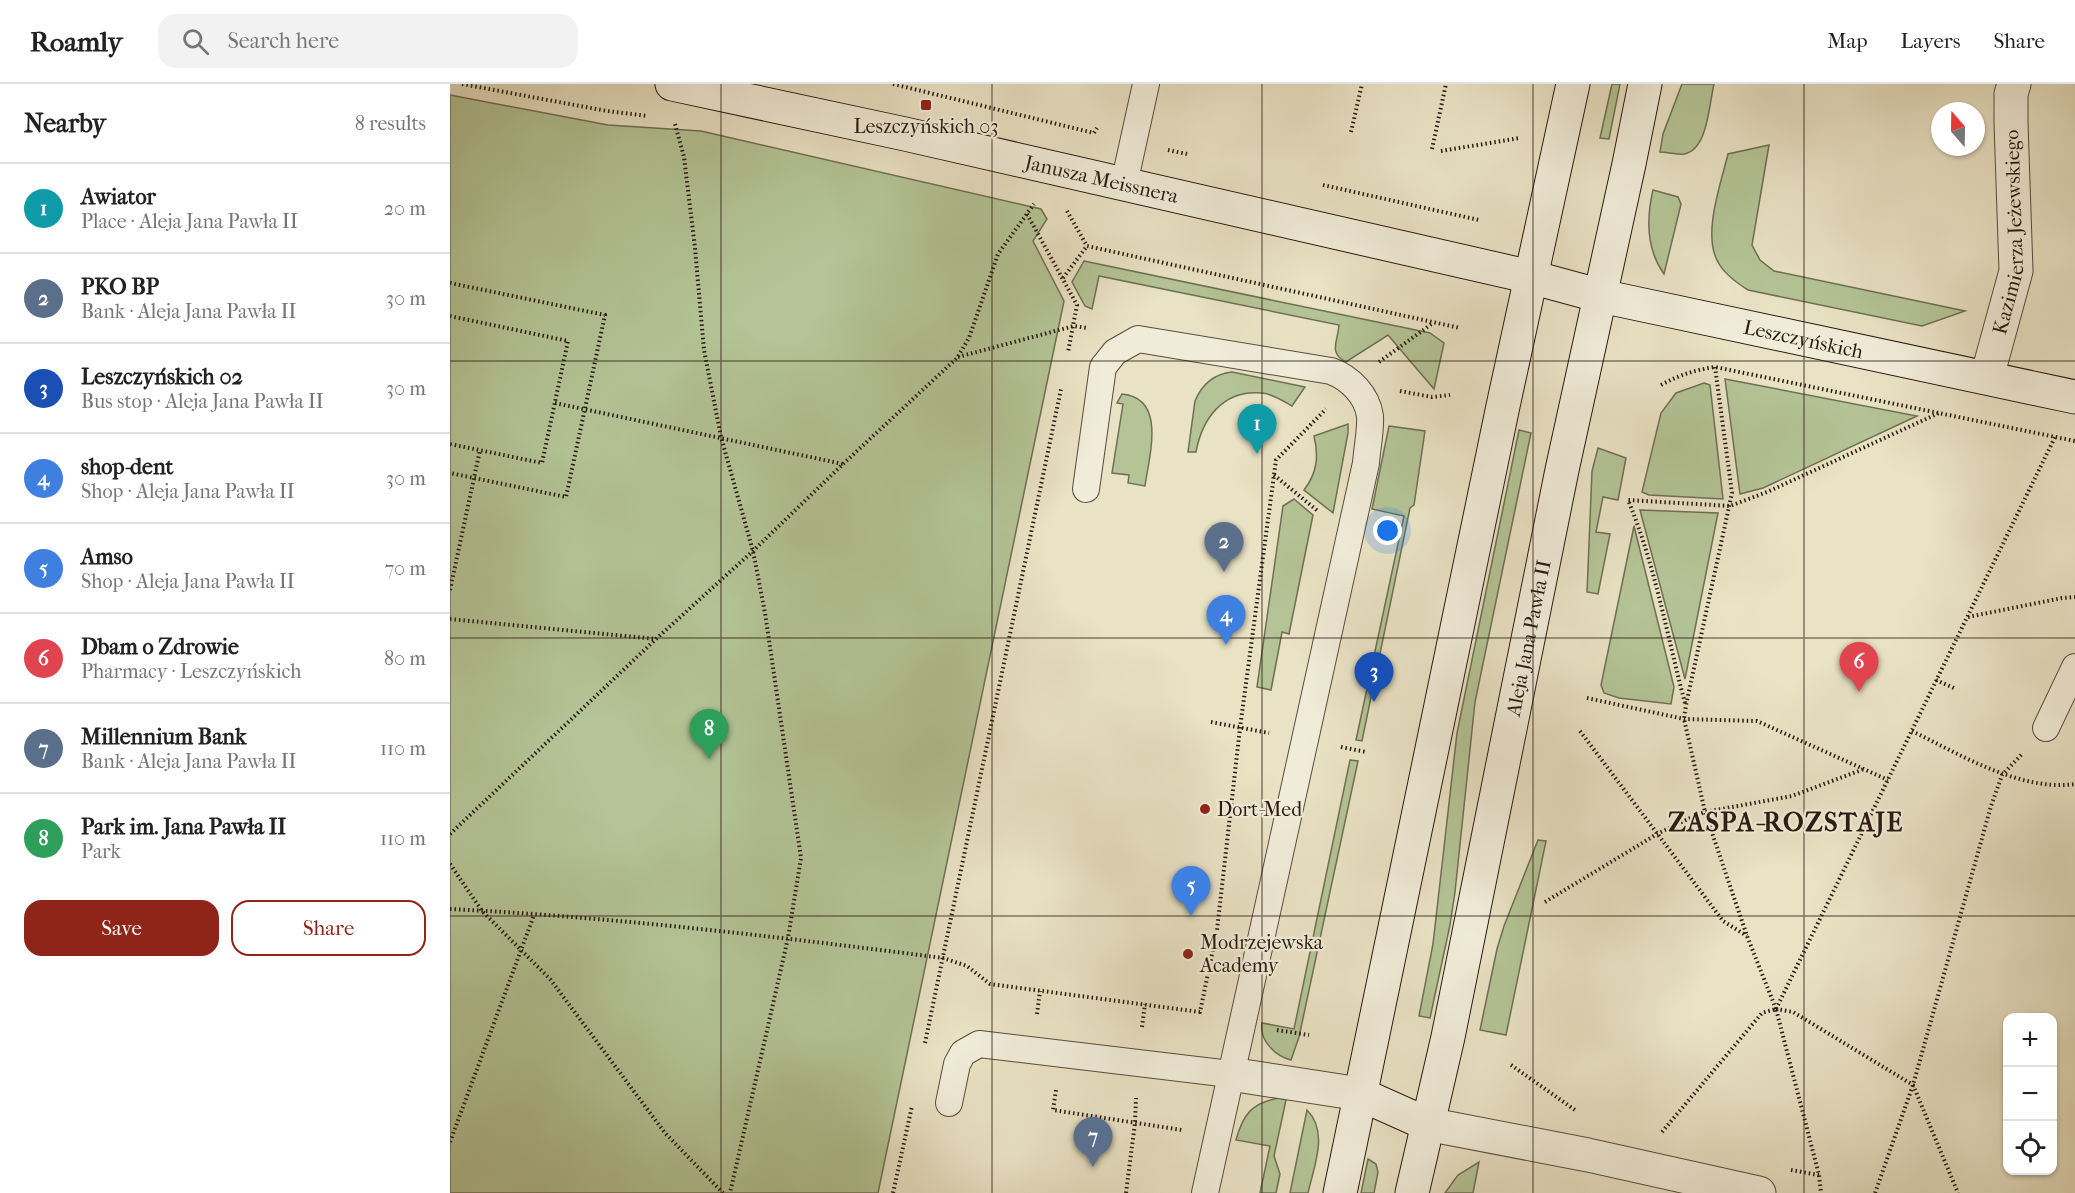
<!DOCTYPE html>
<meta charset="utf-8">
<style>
body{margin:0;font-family:"IM FELL French Canon",serif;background:#f2f2f2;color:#222}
.controls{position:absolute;right:18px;bottom:18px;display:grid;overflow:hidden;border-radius:12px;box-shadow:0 2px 4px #0004}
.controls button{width:54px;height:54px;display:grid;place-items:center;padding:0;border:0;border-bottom:2px solid #e0e0e0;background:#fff;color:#222;font:30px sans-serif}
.compass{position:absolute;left:1481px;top:18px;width:54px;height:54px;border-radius:50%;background:#fff;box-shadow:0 2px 4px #0004;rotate:340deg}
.you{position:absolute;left:938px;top:447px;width:21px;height:21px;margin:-15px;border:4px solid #fff;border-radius:50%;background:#1a73e8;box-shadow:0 0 0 9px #1a73e833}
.badge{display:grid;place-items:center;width:39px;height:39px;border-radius:50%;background:#8f2418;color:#fff;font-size:20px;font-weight:700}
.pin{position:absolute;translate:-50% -50px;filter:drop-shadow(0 2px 3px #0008)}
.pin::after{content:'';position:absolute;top:32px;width:21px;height:18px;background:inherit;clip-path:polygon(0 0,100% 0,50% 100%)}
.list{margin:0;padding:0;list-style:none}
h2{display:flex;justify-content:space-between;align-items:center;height:78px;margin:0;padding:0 24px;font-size:26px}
h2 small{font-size:20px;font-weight:400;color:#767676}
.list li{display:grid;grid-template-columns:39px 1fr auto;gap:18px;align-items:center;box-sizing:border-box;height:90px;padding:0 24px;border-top:2px solid #e0e0e0}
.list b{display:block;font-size:22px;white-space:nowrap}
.list p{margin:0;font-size:20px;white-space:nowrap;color:#767676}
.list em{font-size:20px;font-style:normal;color:#767676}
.actions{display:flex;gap:12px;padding:18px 24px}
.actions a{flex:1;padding:14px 0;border:2px solid #8f2418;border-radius:18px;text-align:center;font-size:21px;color:#8f2418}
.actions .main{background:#8f2418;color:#fff}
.icon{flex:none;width:33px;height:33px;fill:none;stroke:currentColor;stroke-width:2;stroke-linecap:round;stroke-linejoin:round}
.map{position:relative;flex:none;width:1625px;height:1109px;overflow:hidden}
header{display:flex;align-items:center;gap:36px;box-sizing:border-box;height:84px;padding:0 30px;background:#fff;border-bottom:2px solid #e0e0e0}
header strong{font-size:28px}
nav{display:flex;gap:33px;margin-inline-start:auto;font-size:21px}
.search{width:420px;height:54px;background:#f2f2f2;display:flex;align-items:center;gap:15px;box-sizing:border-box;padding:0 21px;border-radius:18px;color:#767676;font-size:22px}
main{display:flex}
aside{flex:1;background:#fff}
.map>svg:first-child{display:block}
.green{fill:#b4c496;stroke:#6e6f54;stroke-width:1.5}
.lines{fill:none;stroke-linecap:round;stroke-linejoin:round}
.lane-casing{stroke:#584c3e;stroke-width:28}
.street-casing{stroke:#584c3e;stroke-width:35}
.secondary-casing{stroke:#281a11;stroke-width:35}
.path{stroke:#281a11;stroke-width:4;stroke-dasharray:1.5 3;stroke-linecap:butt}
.lane{stroke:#f1ecd9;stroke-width:26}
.street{stroke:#f1ecd9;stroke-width:33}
.secondary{stroke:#f1ecd9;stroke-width:33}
.grid{fill:none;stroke:#281a11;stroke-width:1.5;stroke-opacity:0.55}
.poi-dot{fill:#8f2418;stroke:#f1ecd9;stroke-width:2}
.labels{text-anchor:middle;stroke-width:4.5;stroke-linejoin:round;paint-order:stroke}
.poi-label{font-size:20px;fill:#281a11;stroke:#f1ecd9;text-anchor:start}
.street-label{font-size:20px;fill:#281a11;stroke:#f1ecd9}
.district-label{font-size:26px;font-weight:bold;letter-spacing:1.5px;fill:#281a11;stroke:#f1ecd9}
</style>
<header>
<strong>Roamly</strong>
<div class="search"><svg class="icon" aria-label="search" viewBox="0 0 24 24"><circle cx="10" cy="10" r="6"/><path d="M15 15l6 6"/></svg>Search here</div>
<nav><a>Map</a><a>Layers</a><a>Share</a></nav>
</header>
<main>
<aside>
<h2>Nearby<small>8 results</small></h2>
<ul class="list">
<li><span class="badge" style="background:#0f9aa8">1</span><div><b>Awiator</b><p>Place · Aleja Jana Pawła II</p></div><em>20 m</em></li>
<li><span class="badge" style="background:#5c6f8a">2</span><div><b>PKO BP</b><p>Bank · Aleja Jana Pawła II</p></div><em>30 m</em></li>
<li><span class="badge" style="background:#1a4fb4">3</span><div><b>Leszczyńskich 02</b><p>Bus stop · Aleja Jana Pawła II</p></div><em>30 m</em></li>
<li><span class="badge" style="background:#3f7fe0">4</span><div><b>shop-dent</b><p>Shop · Aleja Jana Pawła II</p></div><em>30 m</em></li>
<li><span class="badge" style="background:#3f7fe0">5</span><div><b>Amso</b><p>Shop · Aleja Jana Pawła II</p></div><em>70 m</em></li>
<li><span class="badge" style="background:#e0444e">6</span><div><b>Dbam o Zdrowie</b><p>Pharmacy · Leszczyńskich</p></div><em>80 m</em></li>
<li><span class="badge" style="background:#5c6f8a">7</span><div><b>Millennium Bank</b><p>Bank · Aleja Jana Pawła II</p></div><em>110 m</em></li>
<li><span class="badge" style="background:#2e9e5b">8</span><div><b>Park im. Jana Pawła II</b><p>Park</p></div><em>110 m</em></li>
</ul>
<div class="actions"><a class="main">Save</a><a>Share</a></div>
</aside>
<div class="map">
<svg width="1625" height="1109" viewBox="0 0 1625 1109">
<rect width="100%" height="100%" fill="#e9e2c4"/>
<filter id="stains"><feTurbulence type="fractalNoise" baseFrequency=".00333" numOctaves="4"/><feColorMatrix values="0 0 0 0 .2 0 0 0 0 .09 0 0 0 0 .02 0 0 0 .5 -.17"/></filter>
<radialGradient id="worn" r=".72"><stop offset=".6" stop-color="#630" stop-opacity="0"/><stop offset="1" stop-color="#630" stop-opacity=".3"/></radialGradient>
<g class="green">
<polygon points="1162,0 1170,0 1159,55 1150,54"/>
<path d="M 1232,0 L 1264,0 C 1259,20 1258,66 1234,70 C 1226,71 1217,68 1210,68 L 1213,50 Z"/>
<polygon points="0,11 158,41 251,47 591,125 597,135 583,157 614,217 428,1109 0,1109"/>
<path d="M 1319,61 L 1302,161 L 1310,176 L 1324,187 L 1515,227 L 1472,242 L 1298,206 C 1287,199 1274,190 1268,178 C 1252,151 1271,99 1278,70 Z"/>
<path d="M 1203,106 L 1228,113 L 1231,120 L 1214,190 C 1196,165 1196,136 1203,106 Z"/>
<path d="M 634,177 L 980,249 L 994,259 L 984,305 L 938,251 L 896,278 C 878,269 888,257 889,241 L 649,192 L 642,225 L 635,222 L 622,198 Z"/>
<path d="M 782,288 L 855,303 L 842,322 C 833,317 823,310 812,309 C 773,305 752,335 746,368 L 738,368 L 745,317 C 752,300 764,290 782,288 Z"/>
<polygon points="1275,295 1467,332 1313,404 1290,410"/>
<polygon points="1254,299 1260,301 1273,415 1199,411 1192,408 1211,329 1226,309"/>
<path d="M 672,310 C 717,314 699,372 695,402 L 678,399 L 679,391 L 662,389 L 673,320 L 667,319 Z"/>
<path d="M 898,340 L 898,349 L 883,429 L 854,406 C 867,389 869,373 864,352 Z"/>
<polygon points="939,342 975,347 964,421 960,424 912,657 906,656 954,432 922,425"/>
<polygon points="1069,346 1081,349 1025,618 1005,808 1000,841 980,934 969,932 983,860 1007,649"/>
<polygon points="1148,364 1176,374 1168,416 1153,413 1146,448 1160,450 1148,510 1137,508 1142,387"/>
<polygon points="844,415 863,431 839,550 832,548 821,606 807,603 833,422"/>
<polygon points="1190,426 1268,429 1235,595"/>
<polygon points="1184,442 1224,603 1221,620 1169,614 1154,609 1151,601"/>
<path d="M 900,676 L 908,677 L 849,953 L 841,976 C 825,972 809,956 812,939 L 844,945 Z"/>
<polygon points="1088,756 1096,757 1056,951 1030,946 1047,865 1054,842"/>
<path d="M 829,1014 L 836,1016 L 824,1072 L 830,1090 L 826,1109 L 810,1109 L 820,1062 L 786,1056 C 793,1030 802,1019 829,1014 Z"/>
<path d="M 857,1026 C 879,1048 864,1082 858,1109 L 840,1109 Z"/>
<polygon points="918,1075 926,1080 928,1088 924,1109 911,1109"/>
<polygon points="1029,1078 1023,1109 995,1109 1008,1091"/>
</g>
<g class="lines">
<g class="lane-casing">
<g id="lane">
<polyline points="674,100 696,0"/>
<path d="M 636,405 L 653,283 L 665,268 L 688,255 L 881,287 C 900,294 917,311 920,332 C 921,346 917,364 916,379 L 755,1109"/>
<polyline points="1596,644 1625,583"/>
<polyline points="499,1019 507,980 513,969 529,960 780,990"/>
</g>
</g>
<g class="street-casing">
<g id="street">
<path id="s1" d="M 1537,293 L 1566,187 L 1561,39 L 1561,10 L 1564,0"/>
<polyline points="780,990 910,1010"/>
<polyline points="977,1040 1138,1071 1309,1109"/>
</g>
</g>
<g class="secondary-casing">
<g id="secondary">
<path id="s2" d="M 222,0 L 455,50 L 1081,193 L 1151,212 L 1625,313"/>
<polyline points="910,1010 977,1040"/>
<polyline points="890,1109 1053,322 1123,0"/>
<path id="s3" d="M 962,1109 L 998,953 L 1112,386 L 1179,80 L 1195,0"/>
</g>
</g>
<g class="path">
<polyline points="12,0 157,27 198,32"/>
<polyline points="443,0 644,49 647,44"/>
<polyline points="225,40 234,73 245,164 254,266 271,353 303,467 315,529 351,774 338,854 280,1109"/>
<polyline points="901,48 912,0"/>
<polyline points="982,65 996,0"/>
<polyline points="718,66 737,70"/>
<polyline points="991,67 1070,54"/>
<polyline points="873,101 1029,136"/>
<polyline points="617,127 637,162 1010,244"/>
<polyline points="577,130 627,221 618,268"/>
<polyline points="613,194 637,162"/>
<polyline points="0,199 155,231 116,413 0,389"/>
<polyline points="0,232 118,257 92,379 0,360"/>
<polyline points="508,273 624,242 637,244"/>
<polyline points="929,278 983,239"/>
<polyline points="1265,283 1282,409 1236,621 1234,635 1255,728 1297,852 1326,925"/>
<path d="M 1211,301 C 1229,291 1245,286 1265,283 L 1625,357"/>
<polyline points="950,307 982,313 1000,311"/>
<polyline points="105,319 393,380"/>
<polyline points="824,391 869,428"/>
<polyline points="0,506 30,366"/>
<polyline points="1518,533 1612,514 1625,513"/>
<polyline points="0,535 206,555"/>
<polyline points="1486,596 1506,605"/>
<polyline points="1137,614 1234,635 1307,637 1438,696"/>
<path d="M 1235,619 C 1217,552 1205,480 1178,416 L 1280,422 L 1317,408 L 1489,329"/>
<polyline points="761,638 819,649"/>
<polyline points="1130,647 1273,837 1297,852"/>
<path d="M 1462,647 C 1509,670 1571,708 1625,700"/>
<polyline points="891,663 916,668"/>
<polyline points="0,750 206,555 303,467 393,380 507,274 519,254 548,170 584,120"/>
<polyline points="0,780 32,827 100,895 215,1049 273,1109"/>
<polyline points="1095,818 1207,750 1238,735 1255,728 1342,712 1414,685"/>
<path d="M 0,825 C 164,833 330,853 493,874 L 517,882 L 540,900 L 750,928 L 767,846 L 790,644 L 826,376 L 876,325"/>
<polyline points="1326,925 1605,353"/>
<polyline points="1326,925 1343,928 1463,1001 1508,1109"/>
<polyline points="587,930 590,907"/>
<polyline points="692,943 695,920"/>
<polyline points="827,946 859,951"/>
<polyline points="475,959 611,305"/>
<polyline points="1061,981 1125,1026"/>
<polyline points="606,1006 603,1026 732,1046"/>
<polyline points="1212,1048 1312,929 1326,925 1369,1091 1371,1109"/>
<polyline points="0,1058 84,831"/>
<polyline points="1341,1086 1369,1091"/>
<polyline points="443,1109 462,1022"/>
<polyline points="676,1109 685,1039 686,1014"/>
<polyline points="1425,1109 1463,1001 1541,722 1552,691 1573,669"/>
</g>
<use href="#lane" class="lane"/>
<use href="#street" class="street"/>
<use href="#secondary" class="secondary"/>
</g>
<path class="grid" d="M 271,0 L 271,1109M 542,0 L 542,1109M 812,0 L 812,1109M 1083,0 L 1083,1109M 1354,0 L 1354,1109M 0,277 L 1625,277M 0,554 L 1625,554M 0,832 L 1625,832"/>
<g class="poi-dot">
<rect x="470" y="15" width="12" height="12" rx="3"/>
<circle cx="755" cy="725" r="6"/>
<circle cx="738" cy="870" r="6"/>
</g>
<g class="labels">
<g class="poi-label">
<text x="476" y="49" text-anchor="middle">Leszczyńskich 03</text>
<text x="767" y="732">Dort-Med</text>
<text x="750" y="865">Modrzejewska<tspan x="750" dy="23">Academy</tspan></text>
</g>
<g class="street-label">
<text dy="7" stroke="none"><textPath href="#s2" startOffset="440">Janusza Meissnera</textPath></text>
<text dy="7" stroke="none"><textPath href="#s1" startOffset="148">Kazimierza Jeżewskiego</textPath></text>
<text dy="7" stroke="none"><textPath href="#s2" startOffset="1160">Leszczyńskich</textPath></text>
<text dy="7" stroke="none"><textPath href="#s3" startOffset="567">Aleja Jana Pawła II</textPath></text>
</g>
<g class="district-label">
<text x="1336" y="747">ZASPA-ROZSTAJE</text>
</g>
</g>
<rect width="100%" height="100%" filter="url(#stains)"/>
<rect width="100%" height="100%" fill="url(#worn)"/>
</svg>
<div class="controls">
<button>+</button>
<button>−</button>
<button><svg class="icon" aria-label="locate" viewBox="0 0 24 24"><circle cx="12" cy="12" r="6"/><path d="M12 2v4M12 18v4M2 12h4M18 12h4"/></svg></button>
</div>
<svg class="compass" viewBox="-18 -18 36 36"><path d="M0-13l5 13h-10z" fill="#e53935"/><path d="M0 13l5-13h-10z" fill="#767676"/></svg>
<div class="you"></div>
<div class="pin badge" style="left:807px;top:370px;background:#0f9aa8">1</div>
<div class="pin badge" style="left:774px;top:488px;background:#5c6f8a">2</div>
<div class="pin badge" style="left:924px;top:618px;background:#1a4fb4">3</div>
<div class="pin badge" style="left:776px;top:561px;background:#3f7fe0">4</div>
<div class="pin badge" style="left:741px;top:832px;background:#3f7fe0">5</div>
<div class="pin badge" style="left:1409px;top:608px;background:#e0444e">6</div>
<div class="pin badge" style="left:643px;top:1083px;background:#5c6f8a">7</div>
<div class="pin badge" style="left:259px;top:675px;background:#2e9e5b">8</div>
</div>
</main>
